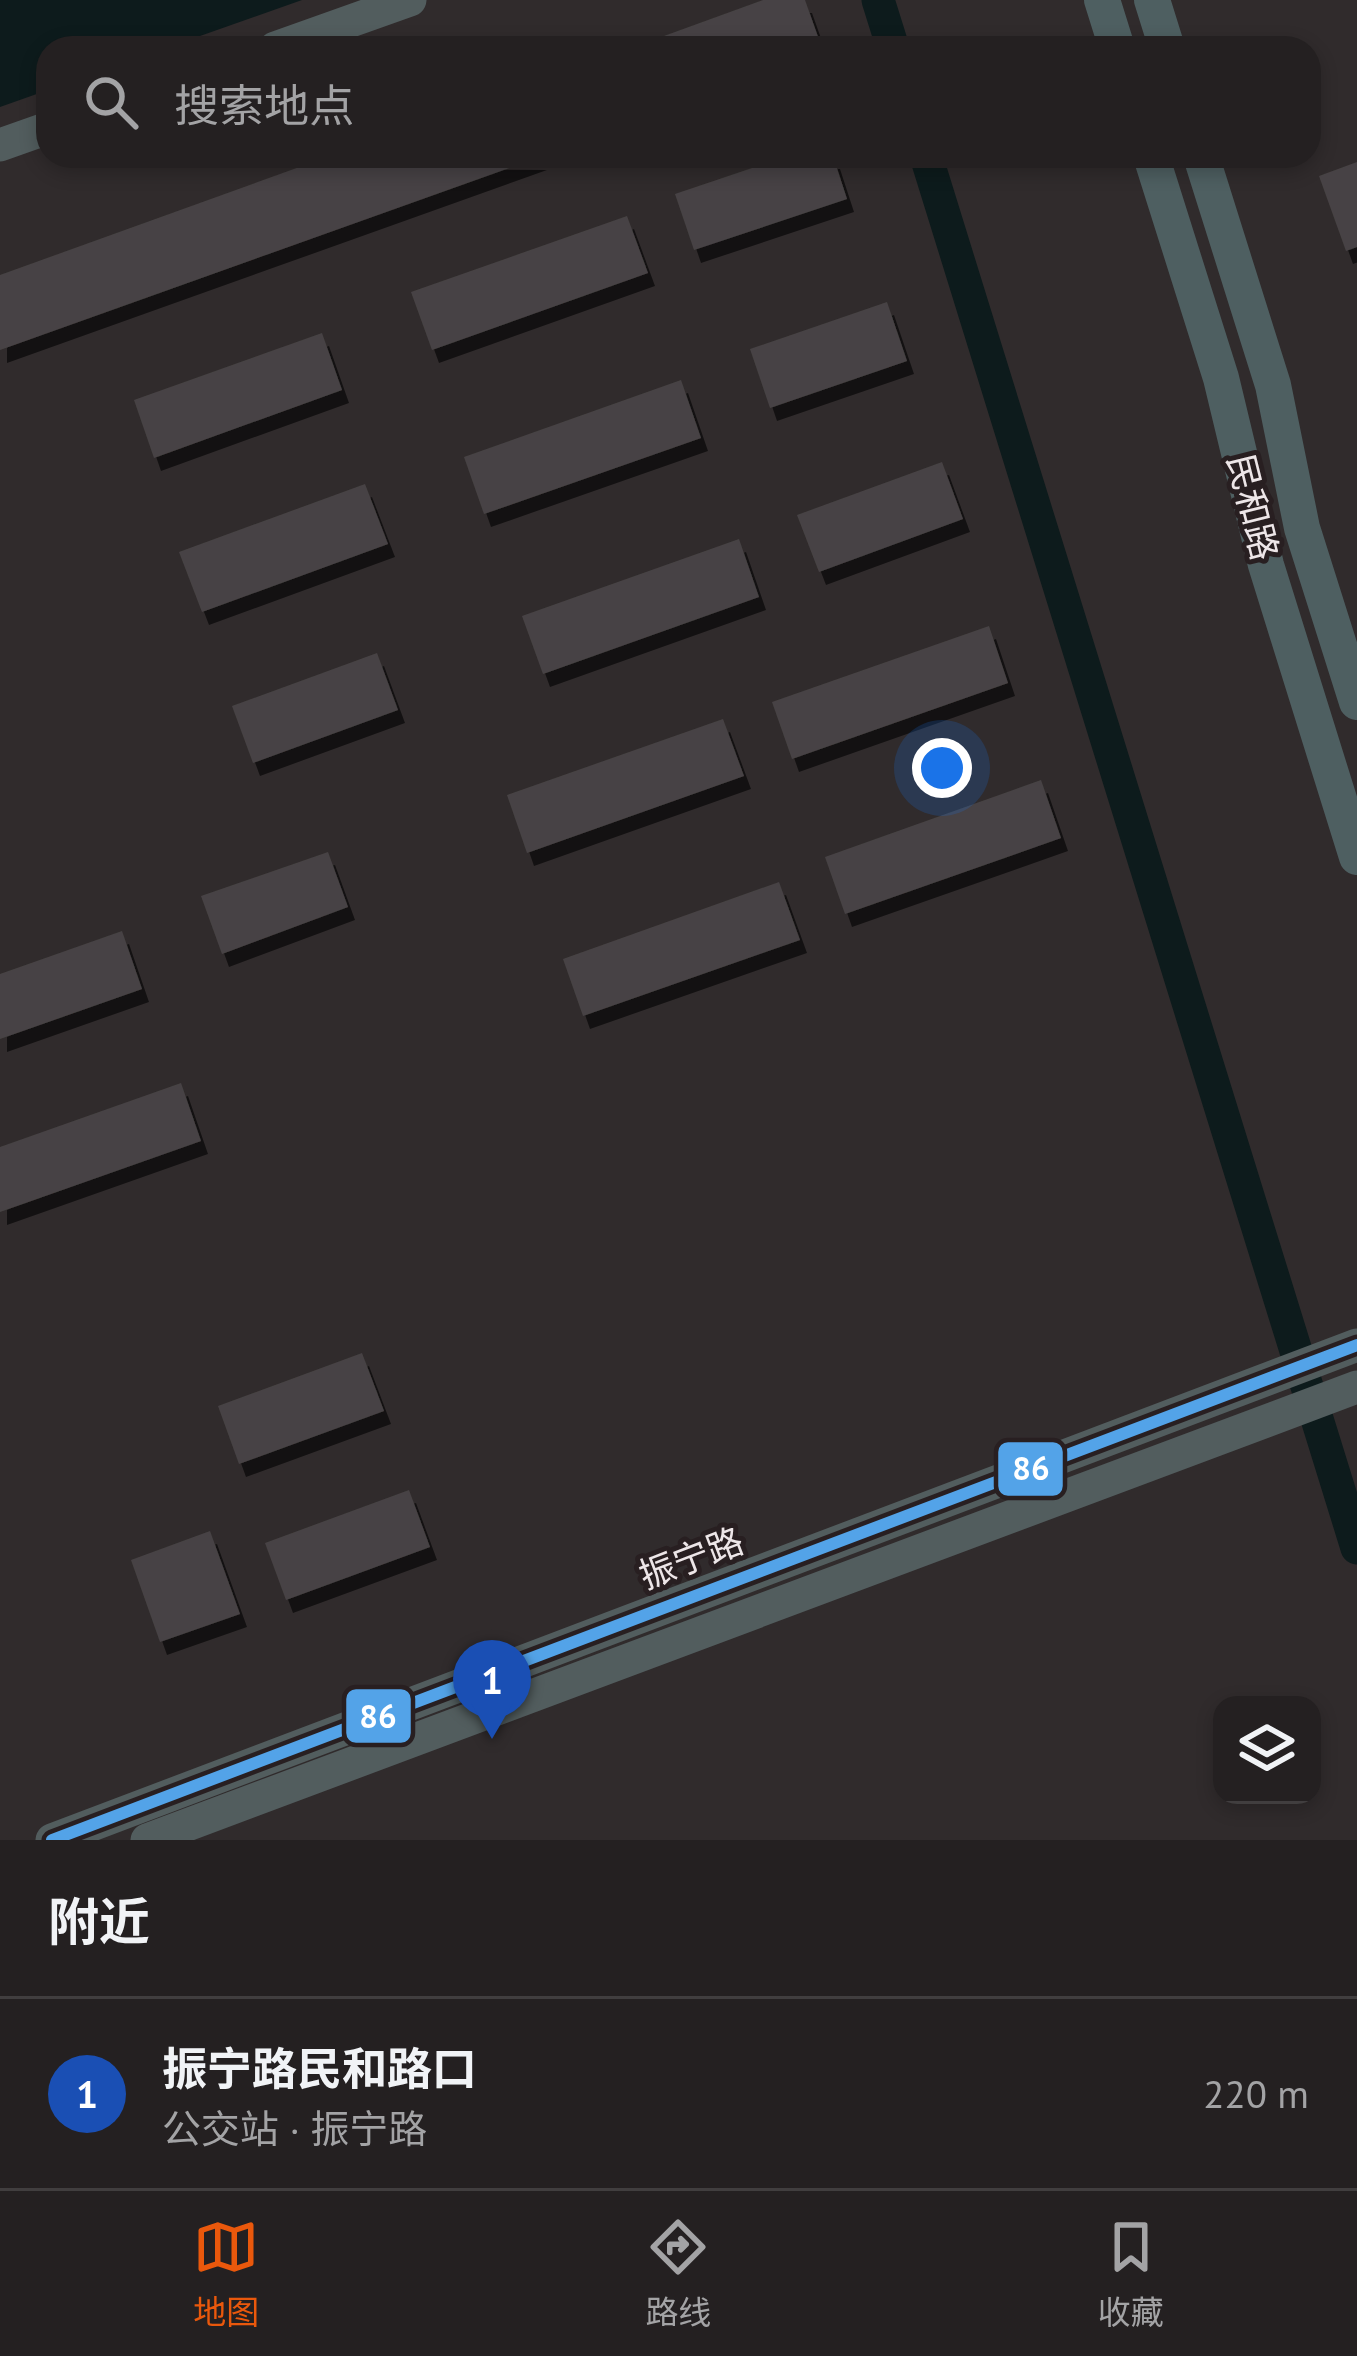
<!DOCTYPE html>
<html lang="zh">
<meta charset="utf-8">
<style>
body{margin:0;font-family:"PT Sans","Noto Sans SC",sans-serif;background:#2c282a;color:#f1f3f6}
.controls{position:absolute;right:36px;bottom:36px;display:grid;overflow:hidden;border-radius:24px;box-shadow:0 6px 18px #0003}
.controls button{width:108px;height:108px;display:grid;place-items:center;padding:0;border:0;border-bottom:3px solid #413e3f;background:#242021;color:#f1f3f6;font:60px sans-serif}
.you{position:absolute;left:942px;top:768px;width:42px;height:42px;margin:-30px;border:9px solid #fff;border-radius:50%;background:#1a73e8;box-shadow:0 0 0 18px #1a73e833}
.badge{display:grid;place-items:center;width:78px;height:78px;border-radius:50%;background:#ea580c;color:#fff;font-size:39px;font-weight:700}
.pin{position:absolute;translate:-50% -99px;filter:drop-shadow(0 3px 6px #0008)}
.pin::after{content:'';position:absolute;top:63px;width:42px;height:36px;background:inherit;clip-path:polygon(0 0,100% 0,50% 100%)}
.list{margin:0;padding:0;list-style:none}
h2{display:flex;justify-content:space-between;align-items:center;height:156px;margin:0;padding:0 48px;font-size:51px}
h2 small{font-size:39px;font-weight:400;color:#a3a3a5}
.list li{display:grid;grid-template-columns:78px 1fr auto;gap:36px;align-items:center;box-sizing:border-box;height:192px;padding:0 48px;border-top:3px solid #413e3f}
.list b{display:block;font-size:45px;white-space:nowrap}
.list p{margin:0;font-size:39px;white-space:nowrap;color:#a3a3a5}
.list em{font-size:39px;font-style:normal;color:#a3a3a5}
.icon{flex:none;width:66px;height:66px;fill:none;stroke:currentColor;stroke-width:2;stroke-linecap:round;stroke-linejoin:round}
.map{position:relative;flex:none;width:1357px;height:1840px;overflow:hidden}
.search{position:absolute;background:#242021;box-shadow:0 6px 18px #0003;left:36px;right:36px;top:36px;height:132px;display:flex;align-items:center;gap:30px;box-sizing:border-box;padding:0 42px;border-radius:36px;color:#a3a3a5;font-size:45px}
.sheet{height:348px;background:#242021}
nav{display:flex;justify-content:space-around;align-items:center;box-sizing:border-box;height:168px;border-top:3px solid #413e3f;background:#242021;font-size:33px;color:#a3a3a5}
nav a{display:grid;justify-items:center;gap:6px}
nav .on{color:#ea580c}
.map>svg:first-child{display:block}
.water{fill:#0d1b1c}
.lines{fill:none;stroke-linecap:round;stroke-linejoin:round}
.canal{stroke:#0d1b1c;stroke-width:33}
.building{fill:#474344;filter:url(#shadow)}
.tertiary{stroke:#525d5e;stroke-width:33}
.secondary{stroke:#4e5f61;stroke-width:36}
.bus-1-casing{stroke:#281f21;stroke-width:21}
.bus-1{stroke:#53a3e8;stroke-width:12}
.labels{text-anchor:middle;stroke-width:10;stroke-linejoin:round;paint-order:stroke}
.street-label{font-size:36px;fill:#ede6e8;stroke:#281f21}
.line-badge{stroke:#281f21;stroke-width:4.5}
.badge-label{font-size:33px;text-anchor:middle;font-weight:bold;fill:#fff}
</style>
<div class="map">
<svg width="1357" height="1840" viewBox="0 0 1357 1840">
<defs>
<filter id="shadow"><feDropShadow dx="7" dy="13" stdDeviation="0" flood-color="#0009"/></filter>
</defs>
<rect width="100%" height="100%" fill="#302b2c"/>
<polygon class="water" points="0,0 302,0 166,48 48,48 48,90 0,107"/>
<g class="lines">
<g class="canal">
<polyline points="878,0 893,48"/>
<polyline points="926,156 1357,1548"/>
</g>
</g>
<g class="building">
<polygon points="763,0 805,0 822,48 631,48"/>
<polygon points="330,156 540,157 0,350 0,275"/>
<polygon points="788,156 833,156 847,199 694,250 675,194"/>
<polygon points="1357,162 1357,247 1346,251 1319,176"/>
<polygon points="627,216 648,273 432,350 411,292"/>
<polygon points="887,302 907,361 770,408 750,349"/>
<polygon points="322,333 342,390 154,458 134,400"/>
<polygon points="681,380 701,438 484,514 464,457"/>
<polygon points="942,462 963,519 819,572 797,515"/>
<polygon points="365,484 388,544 202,612 179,552"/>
<polygon points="739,539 759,597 543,674 522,616"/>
<polygon points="989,626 1008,683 792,759 772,702"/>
<polygon points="377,653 398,710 253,763 232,706"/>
<polygon points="723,719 744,776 527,853 507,795"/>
<polygon points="1041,780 1061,838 845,914 825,857"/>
<polygon points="328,852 348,907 222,954 201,896"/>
<polygon points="779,882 800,940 583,1016 563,959"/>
<polygon points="122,931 142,989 0,1039 0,974"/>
<polygon points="181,1083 201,1141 0,1212 0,1147"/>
<polygon points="362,1353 384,1411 239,1464 218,1406"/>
<polygon points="409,1490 430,1547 286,1600 265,1543"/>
<polygon points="210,1531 240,1614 160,1642 131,1560"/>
</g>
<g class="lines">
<g class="tertiary">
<polyline points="275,48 410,0"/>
<polyline points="0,145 48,128"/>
<polyline points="52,1840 1357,1345"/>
<polyline points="147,1840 1357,1387"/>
</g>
<g class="secondary">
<polyline points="1102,0 1117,48"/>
<polyline points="1152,0 1167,48"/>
<polyline points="1151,156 1221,378 1266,565 1357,857"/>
<polyline points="1201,156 1273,385 1302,528 1357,702"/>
</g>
<g class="bus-1-casing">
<polyline id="bus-1" points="52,1840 1357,1345"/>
</g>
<use href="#bus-1" class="bus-1"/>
</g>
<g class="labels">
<g class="street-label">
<text transform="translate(1253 507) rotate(76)" y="13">民和路</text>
<text transform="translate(691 1558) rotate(-21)" y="13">振宁路</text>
</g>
</g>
<g class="line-badge">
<rect x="996" y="1440" width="69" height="58" rx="12" fill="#53a3e8"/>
<rect x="344" y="1687" width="69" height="58" rx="12" fill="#53a3e8"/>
</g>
<g class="badge-label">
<text x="1031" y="1480">86</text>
<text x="378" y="1728">86</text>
</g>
</svg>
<div class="controls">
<button><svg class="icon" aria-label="layers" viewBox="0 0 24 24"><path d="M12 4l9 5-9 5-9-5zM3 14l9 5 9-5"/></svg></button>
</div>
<div class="you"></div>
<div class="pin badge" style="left:492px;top:1739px;background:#1a4fb4">1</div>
<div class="search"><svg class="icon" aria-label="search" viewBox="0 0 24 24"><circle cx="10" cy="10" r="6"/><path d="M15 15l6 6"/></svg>搜索地点</div>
</div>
<section class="sheet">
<h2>附近<small></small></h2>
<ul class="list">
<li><span class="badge" style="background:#1a4fb4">1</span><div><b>振宁路民和路口</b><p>公交站 · 振宁路</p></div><em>220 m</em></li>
</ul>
</section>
<nav>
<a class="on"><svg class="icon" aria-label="map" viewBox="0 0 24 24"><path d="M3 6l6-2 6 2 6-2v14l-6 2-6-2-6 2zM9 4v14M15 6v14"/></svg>地图</a>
<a><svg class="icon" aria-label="directions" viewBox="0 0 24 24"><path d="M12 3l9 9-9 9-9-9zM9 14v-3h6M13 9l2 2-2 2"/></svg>路线</a>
<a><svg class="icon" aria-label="saved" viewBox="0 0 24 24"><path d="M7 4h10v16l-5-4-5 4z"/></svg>收藏</a>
</nav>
